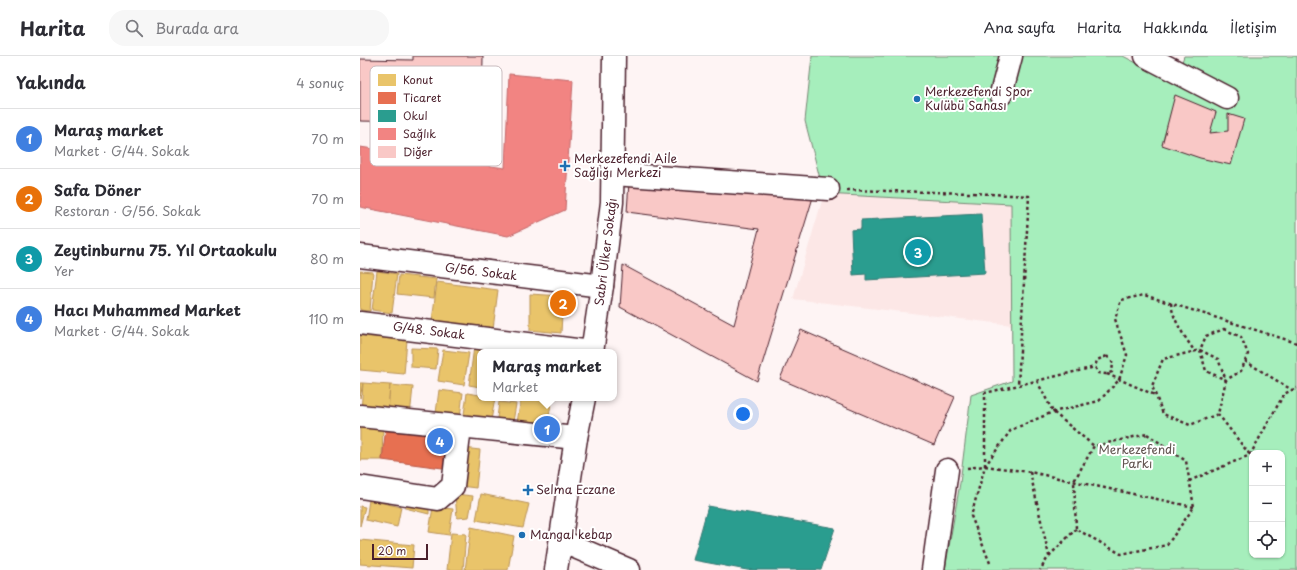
<!DOCTYPE html>
<html lang="tr">
<meta charset="utf-8">
<style>
body{margin:0;font-family:"Playpen Sans",sans-serif;background:#f7f7f7;color:#2b2b33}
.controls{position:absolute;right:12px;bottom:12px;display:grid;overflow:hidden;border-radius:8px;box-shadow:0 1px 3px #0004}
.controls button{width:36px;height:36px;display:grid;place-items:center;padding:0;border:0;border-bottom:1px solid #e1e1e2;background:#fff;color:#2b2b33;font:20px sans-serif}
.scale{position:absolute;left:12px;bottom:10px;width:56px;box-sizing:border-box;padding-left:4px;border:2px solid #4a1f2b;border-top:0;font-size:11px;line-height:14px;white-space:nowrap;color:#4a1f2b;-webkit-text-stroke:3px #fff;paint-order:stroke}
.you{position:absolute;left:383px;top:358px;width:14px;height:14px;margin:-10px;border:3px solid #fff;border-radius:50%;background:#1a73e8;box-shadow:0 0 0 6px #1a73e833}
.badge{display:grid;place-items:center;width:26px;height:26px;border-radius:50%;background:#1f6fb2;color:#fff;font-size:13px;font-weight:700}
.pin{position:absolute;translate:-50% -50%;border:2px solid #fff;box-shadow:0 1px 4px #0006}
.popup{position:absolute;left:117px;top:293px;width:140px;height:52px;box-sizing:border-box;display:grid;place-content:center;border-radius:8px;background:#fff;filter:drop-shadow(0 1px 3px #0005);font-size:13px;white-space:nowrap;color:#7c7c81}
.popup b{font-size:15px;color:#2b2b33}
.popup::after{content:'';position:absolute;left:50%;top:100%;margin-left:-8px;border:8px solid transparent;border-top-color:#fff}
.list{margin:0;padding:0;list-style:none}
h2{display:flex;justify-content:space-between;align-items:center;height:52px;margin:0;padding:0 16px;font-size:17px}
h2 small{font-size:13px;font-weight:400;color:#7c7c81}
.list li{display:grid;grid-template-columns:26px 1fr auto;gap:12px;align-items:center;box-sizing:border-box;height:60px;padding:0 16px;border-top:1px solid #e1e1e2}
.list b{display:block;font-size:15px;white-space:nowrap}
.list p{margin:0;font-size:13px;white-space:nowrap;color:#7c7c81}
.list em{font-size:13px;font-style:normal;color:#7c7c81}
.icon{flex:none;width:22px;height:22px;fill:none;stroke:currentColor;stroke-width:2;stroke-linecap:round;stroke-linejoin:round}
.map{position:relative;flex:none;width:937px;height:514px;overflow:hidden}
header{display:flex;align-items:center;gap:24px;box-sizing:border-box;height:56px;padding:0 20px;background:#fff;border-bottom:1px solid #e1e1e2}
header strong{font-size:19px}
nav{display:flex;gap:22px;margin-inline-start:auto;font-size:14px}
.search{width:280px;height:36px;background:#f7f7f7;display:flex;align-items:center;gap:10px;box-sizing:border-box;padding:0 14px;border-radius:16px;color:#7c7c81;font-size:15px}
main{display:flex}
aside{flex:1;background:#fff}
.map>svg:first-child{display:block}
.built{fill:#fce7e6}
.green{fill:#a6eebc;stroke:#788674;fill-rule:evenodd}
.homes{fill:#e9c46a;stroke:#b99257}
.shops{fill:#e76f51;stroke:#b85746}
.schools{fill:#2a9d8f;stroke:#347771}
.health{fill:#f28482;stroke:#c06668}
.building{fill:#f9c8c6;stroke:#4a1f2b}
.lines{fill:none;stroke-linecap:round;stroke-linejoin:round}
.street-casing{stroke:#4a1f2b;stroke-width:25}
.path{stroke:#4a1f2b;stroke-width:2.5;stroke-dasharray:3 3;stroke-linecap:butt}
.street{stroke:#fff;stroke-width:22}
.poi-dot{fill:#1f6fb2;stroke:#fff;stroke-width:1.5}
.labels{text-anchor:middle;stroke-width:4;stroke-linejoin:round;paint-order:stroke}
.poi-label{font-size:12px;fill:#4a1f2b;stroke:#fff;text-anchor:start}
.street-label{font-size:12px;fill:#4a1f2b;stroke:#fff}
.park-label{font-size:12px;fill:#61534f;stroke:#fff}
.key{fill:#fff;stroke:#c9bcbf;stroke-width:1}
.key-label{font-size:11px;fill:#4a1f2b}
</style>
<header>
<strong>Harita</strong>
<div class="search"><svg class="icon" aria-label="search" viewBox="0 0 24 24"><circle cx="10" cy="10" r="6"/><path d="M15 15l6 6"/></svg>Burada ara</div>
<nav><a>Ana sayfa</a><a>Harita</a><a>Hakkında</a><a>İletişim</a></nav>
</header>
<main>
<aside>
<h2>Yakında<small>4 sonuç</small></h2>
<ul class="list">
<li><span class="badge" style="background:#3f7fe0">1</span><div><b>Maraş market</b><p>Market · G/44. Sokak</p></div><em>70 m</em></li>
<li><span class="badge" style="background:#e8710a">2</span><div><b>Safa Döner</b><p>Restoran · G/56. Sokak</p></div><em>70 m</em></li>
<li><span class="badge" style="background:#0f9aa8">3</span><div><b>Zeytinburnu 75. Yıl Ortaokulu</b><p>Yer</p></div><em>80 m</em></li>
<li><span class="badge" style="background:#3f7fe0">4</span><div><b>Hacı Muhammed Market</b><p>Market · G/44. Sokak</p></div><em>110 m</em></li>
</ul>
</aside>
<div class="map">
<svg width="937" height="514" viewBox="0 0 937 514">
<rect width="100%" height="100%" fill="#fef4f4"/>
<filter id="ink" filterUnits="userSpaceOnUse"><feTurbulence type="fractalNoise" baseFrequency=".025" numOctaves="2"/><feDisplacementMap in="SourceGraphic" scale="8" xChannelSelector="R" yChannelSelector="G"/><feConvolveMatrix kernelMatrix="1 2 1 2 8 2 1 2 1" color-interpolation-filters="sRGB"/></filter>
<g filter="url(#ink)">
<polygon class="built" points="464,138 651,148 652,269 433,243"/>
<path class="green" d="M 452,0 L 763,0 L 815,27 L 824,0 L 937,0 L 937,514 L 585,514 L 600,427 L 611,339 L 652,325 L 651,148 L 464,138 L 445,65 ZM 892,397 L 922,397 L 922,499 L 892,499 Z"/>
<g class="homes">
<polygon points="0,215 13,216 10,255 0,254"/>
<polygon points="17,215 37,218 32,257 12,254"/>
<polygon points="39,219 76,223 74,242 37,238"/>
<polygon points="77,226 138,234 133,273 72,265"/>
<polygon points="170,238 203,240 201,277 170,274"/>
<polygon points="0,280 47,284 44,318 0,314"/>
<polygon points="114,291 142,295 120,296 120,331 109,329"/>
<polygon points="51,292 78,293 76,313 51,311"/>
<polygon points="83,294 109,297 104,329 78,325"/>
<polygon points="0,327 3,327 0,342"/>
<polygon points="3,327 30,329 28,358 1,356"/>
<polygon points="30,329 53,331 50,360 28,358"/>
<polygon points="79,334 103,337 100,361 76,357"/>
<polygon points="107,337 120,339 120,342 135,342 130,370 103,366"/>
<polygon points="161,342 192,342 186,378 156,373"/>
<polygon points="139,346 156,348 152,372 136,370"/>
<polygon points="0,370 23,371 22,404 0,404"/>
<polygon points="104,392 120,394 116,432 100,430"/>
<polygon points="95,438 113,440 109,461 97,462"/>
<polygon points="121,438 169,448 163,472 116,464"/>
<polygon points="9,444 41,451 37,471 6,464"/>
<polygon points="47,444 69,449 69,458 45,452"/>
<polygon points="0,450 5,451 0,470"/>
<polygon points="73,451 93,453 89,479 69,476"/>
<polygon points="111,471 154,480 148,514 105,514"/>
<polygon points="91,477 106,478 103,514 87,514"/>
<polygon points="0,484 54,489 52,512 0,508"/>
</g>
<polygon class="shops" points="26,371 94,379 90,413 22,404"/>
<g class="schools">
<polygon points="621,158 625,217 506,224 506,218 493,219 491,174 501,173 501,164"/>
<polygon points="348,450 475,472 461,514 387,514 333,504"/>
</g>
<polygon class="health" points="149,18 213,24 205,154 148,180 0,151 0,91 145,112"/>
<g class="building">
<polygon points="53,0 123,0 122,59 108,59 108,67 0,65 0,3 53,4"/>
<polygon points="815,39 856,56 850,77 868,75 868,58 884,63 871,109 840,102 802,89"/>
<polygon points="269,126 454,138 397,325 260,251 263,209 374,269 399,173 267,156"/>
<polygon points="441,274 595,341 574,389 420,323"/>
</g>
<g class="lines">
<g class="street-casing">
<g id="street">
<polyline points="786,0 867,42"/>
<polyline points="641,38 651,0"/>
<polyline points="253,118 468,133"/>
<polyline points="0,200 242,230"/>
<polyline points="0,267 232,296"/>
<polyline points="232,296 242,230 252,146 254,0"/>
<polyline points="0,360 216,382"/>
<polyline points="0,431 78,443 93,430 100,371"/>
<polyline points="201,485 269,514"/>
<polyline points="196,514 216,382 224,342"/>
<polyline points="573,514 587,414"/>
</g>
</g>
<g class="path">
<polyline points="487,134 612,137 669,140 658,329"/>
<path d="M 811,247 C 813,265 825,281 835,296"/>
<polygon points="864,273 881,281 888,298 881,315 866,324 846,315 840,294 846,280"/>
<polygon points="840,294 858,303 866,324 858,358 830,369 803,358 792,330 803,303"/>
<polygon points="747,300 753,307 752,316 746,318 738,317 735,311 737,304"/>
<polyline points="885,305 932,334"/>
<polyline points="747,318 795,339"/>
<polyline points="677,325 693,356 734,390"/>
<polyline points="858,358 890,399"/>
<polygon points="787,378 826,405 834,451 807,489 761,498 716,473 714,425 734,390"/>
<polyline points="625,410 670,416 834,451"/>
<polyline points="607,412 625,410 625,337 735,311"/>
<polyline points="670,416 689,500 680,514"/>
<polyline points="829,425 890,399 924,338 937,332"/>
<polyline points="689,500 716,473"/>
<polyline points="630,507 611,460 625,410 651,374 693,356 739,345 759,324 767,299 755,263 761,244 784,239 937,287"/>
</g>
<use href="#street" class="street"/>
</g>
</g>
<g class="poi-dot">
<circle cx="557" cy="43" r="4"/>
<path d="M203 104h4v4h4v4h-4v4h-4v-4h-4v-4h4z"/>
<path d="M166 428h4v4h4v4h-4v4h-4v-4h-4v-4h4z"/>
<circle cx="162" cy="479" r="4"/>
</g>
<g class="labels">
<g class="poi-label">
<text x="565" y="40">Merkezefendi Spor<tspan x="565" dy="14">Kulübü Sahası</tspan></text>
<text x="214" y="107">Merkezefendi Aile<tspan x="214" dy="14">Sağlığı Merkezi</tspan></text>
<text x="176" y="438">Selma Eczane</text>
<text x="170" y="483">Mangal kebap</text>
</g>
<g class="street-label">
<text transform="translate(246 196) rotate(-83)" y="4">Sabri Ülker Sokağı</text>
<text transform="translate(121 216) rotate(7)" y="4">G/56. Sokak</text>
<text transform="translate(69 275) rotate(7)" y="4">G/48. Sokak</text>
</g>
<g class="park-label">
<text x="777" y="398">Merkezefendi<tspan x="777" dy="14">Parkı</tspan></text>
</g>
</g>
<rect x="10" y="10" width="132" height="100" rx="6" class="key"/>
<rect x="18" y="18" width="18" height="12" fill="#e9c46a"/>
<rect x="18" y="36" width="18" height="12" fill="#e76f51"/>
<rect x="18" y="54" width="18" height="12" fill="#2a9d8f"/>
<rect x="18" y="72" width="18" height="12" fill="#f28482"/>
<rect x="18" y="90" width="18" height="12" fill="#f9c8c6"/>
<g class="key-label">
<text x="43" y="28">Konut</text>
<text x="43" y="46">Ticaret</text>
<text x="43" y="64">Okul</text>
<text x="43" y="82">Sağlık</text>
<text x="43" y="100">Diğer</text>
</g>
</svg>
<div class="controls">
<button>+</button>
<button>−</button>
<button><svg class="icon" aria-label="locate" viewBox="0 0 24 24"><circle cx="12" cy="12" r="6"/><path d="M12 2v4M12 18v4M2 12h4M18 12h4"/></svg></button>
</div>
<div class="scale">20 m</div>
<div class="you"></div>
<div class="pin badge" style="left:187px;top:373px;background:#3f7fe0">1</div>
<div class="popup"><b>Maraş market</b>Market</div>
<div class="pin badge" style="left:203px;top:247px;background:#e8710a">2</div>
<div class="pin badge" style="left:558px;top:196px;background:#0f9aa8">3</div>
<div class="pin badge" style="left:80px;top:385px;background:#3f7fe0">4</div>
</div>
</main>
